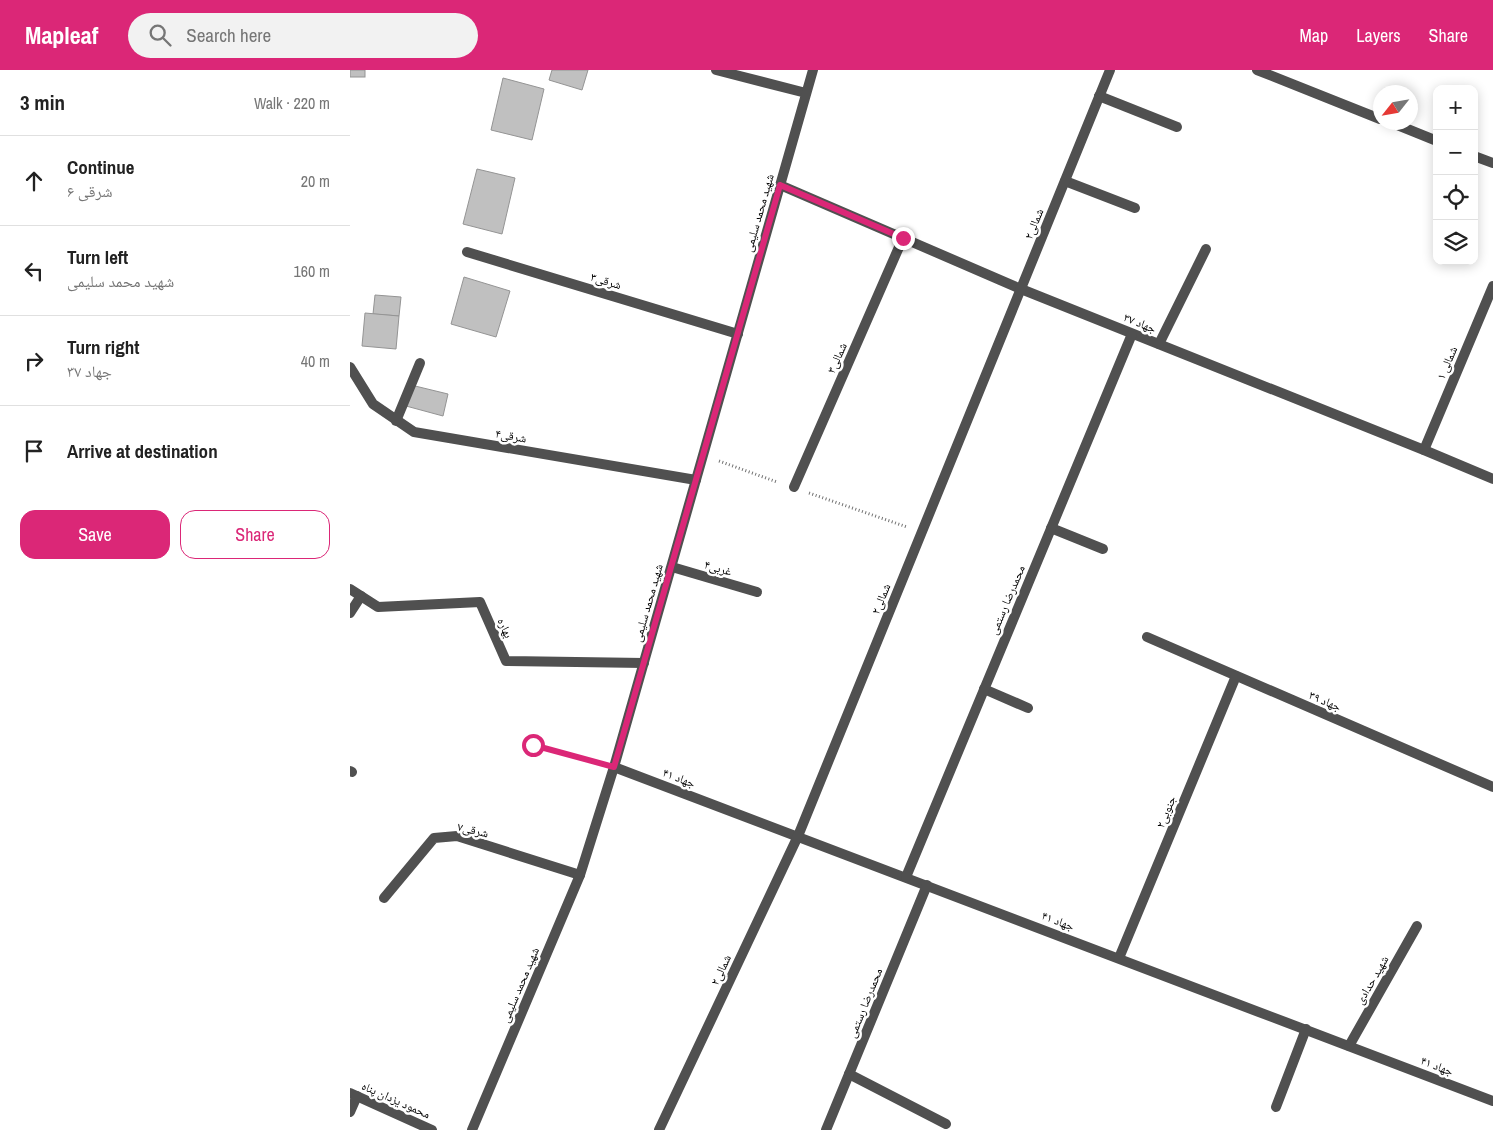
<!DOCTYPE html>
<meta charset="utf-8">
<style>
body{margin:0;font-family:"Archivo Narrow","Noto Naskh Arabic",sans-serif;background:#f2f2f2;color:#222}
.controls{position:absolute;right:15px;top:15px;display:grid;overflow:hidden;border-radius:10px;box-shadow:0 2px 12px #0003}
.controls button{width:45px;height:45px;display:grid;place-items:center;padding:0;border:0;border-bottom:1px solid #e0e0e0;background:#fff;color:#222;font:25px sans-serif}
.compass{position:absolute;left:1023px;top:15px;width:45px;height:45px;border-radius:50%;background:#fff;box-shadow:0 2px 12px #0003;rotate:239deg}
.stop{position:absolute;width:15px;height:15px;margin:-11px;border:4px solid #db2777;border-radius:50%;background:#fff}
.stop.end{background:#db2777;border-color:#fff;box-shadow:0 1px 5px #0008}
.list{margin:0;padding:0;list-style:none}
h2{display:flex;justify-content:space-between;align-items:center;height:65px;margin:0;padding:0 20px;font-size:21px}
h2 small{font-size:16px;font-weight:400;color:#767676}
.list li{display:grid;grid-template-columns:32px 1fr auto;gap:15px;align-items:center;box-sizing:border-box;height:90px;padding:0 20px;border-top:1px solid #e0e0e0}
.list b{display:block;font-size:19px;white-space:nowrap}
.list p{margin:0;font-size:16px;white-space:nowrap;color:#767676}
.list em{font-size:16px;font-style:normal;color:#767676}
.actions{display:flex;gap:10px;padding:15px 20px}
.actions a{flex:1;padding:11px 0;border:1px solid #db2777;border-radius:15px;text-align:center;font-size:18px;color:#db2777}
.actions .main{background:#db2777;color:#fff}
.icon{flex:none;width:28px;height:28px;fill:none;stroke:currentColor;stroke-width:2;stroke-linecap:round;stroke-linejoin:round}
.map{position:relative;flex:none;width:1143px;height:1060px;overflow:hidden}
header{display:flex;align-items:center;gap:30px;box-sizing:border-box;height:70px;padding:0 25px;background:#db2777;color:#fff}
header strong{font-size:24px}
nav{display:flex;gap:28px;margin-inline-start:auto;font-size:18px}
.search{width:350px;height:45px;background:#f2f2f2;display:flex;align-items:center;gap:12px;box-sizing:border-box;padding:0 18px;border-radius:28px;color:#767676;font-size:19px}
main{display:flex}
aside{flex:1;background:#fff}
.map>svg:first-child{display:block}
.building{fill:#c0c0c0;stroke:#949494}
.lines{fill:none;stroke-linecap:round;stroke-linejoin:round}
.path{stroke:#727272;stroke-width:3;stroke-dasharray:1 2.5;stroke-linecap:butt}
.minor{stroke:#505050;stroke-width:10}
.route{stroke:#db2777;stroke-width:6}
.labels{text-anchor:middle;stroke-width:5;stroke-linejoin:round;paint-order:stroke}
.street-label{font-size:12px;fill:#000;stroke:#fff}
</style>
<header>
<strong>Mapleaf</strong>
<div class="search"><svg class="icon" aria-label="search" viewBox="0 0 24 24"><circle cx="10" cy="10" r="6"/><path d="M15 15l6 6"/></svg>Search here</div>
<nav><a>Map</a><a>Layers</a><a>Share</a></nav>
</header>
<main>
<aside>
<h2>3 min<small>Walk · 220 m</small></h2>
<ul class="list">
<li><svg class="icon" aria-label="ahead" viewBox="0 0 24 24"><path d="M12 20V5M6 11l6-6 6 6"/></svg><div><b>Continue</b><p>شرقی ۶</p></div><em>20 m</em></li>
<li><svg class="icon" aria-label="left" viewBox="0 0 24 24"><path d="M17 20v-9H6M10 6l-5 5 5 5"/></svg><div><b>Turn left</b><p>شهید محمد سلیمی</p></div><em>160 m</em></li>
<li><svg class="icon" aria-label="right" viewBox="0 0 24 24"><path d="M7 20v-9h11M14 6l5 5-5 5"/></svg><div><b>Turn right</b><p>جهاد ۳۷</p></div><em>40 m</em></li>
<li><svg class="icon" aria-label="arrive" viewBox="0 0 24 24"><path d="M6 21V4h12l-3 4 3 4H6"/></svg><div><b>Arrive at destination</b></div></li>
</ul>
<div class="actions"><a class="main">Save</a><a>Share</a></div>
</aside>
<div class="map">
<svg width="1143" height="1060" viewBox="0 0 1143 1060">
<rect width="100%" height="100%" fill="#fff"/>
<g class="building">
<rect x="0" y="0" width="15" height="7"/>
<polygon points="202,0 238,0 232,20 199,10"/>
<polygon points="153,8 194,19 182,70 141,60"/>
<polygon points="127,99 165,108 152,164 113,154"/>
<polygon points="114,207 160,221 146,267 101,254"/>
<polygon points="25,225 51,227 49,246 23,244"/>
<polygon points="15,243 49,246 46,279 12,276"/>
<polygon points="61,315 98,324 93,346 56,336"/>
</g>
<g class="lines">
<g class="path">
<polyline points="369,391 427,412"/>
<polyline points="459,423 557,457"/>
<polyline points="183,675 247,693"/>
</g>
<g class="minor">
<polyline points="366,0 456,23"/>
<polyline points="907,0 1030,49"/>
<polyline points="749,26 827,57"/>
<polyline points="1040,52 1087,71"/>
<polyline points="1124,86 1143,93"/>
<polyline points="715,111 785,138"/>
<polyline points="430,115 671,219 1074,380 1143,409"/>
<polyline points="117,182 388,264"/>
<polyline points="809,274 856,179"/>
<polyline points="0,297 23,334 64,362 346,410"/>
<polyline points="46,351 70,293"/>
<polyline points="1074,380 1143,216"/>
<polyline points="444,417 553,168"/>
<polyline points="701,458 753,479"/>
<polyline points="322,497 407,522"/>
<polyline points="0,519 28,537 130,532 156,591 294,593"/>
<polyline points="0,543 11,526"/>
<polyline points="797,567 1143,717"/>
<polyline points="634,619 678,638"/>
<polyline points="264,697 1143,1031"/>
<polyline points="0,701 2,702"/>
<polyline points="556,807 782,264"/>
<polyline points="34,828 84,768 107,766 230,805"/>
<polyline points="769,888 886,606"/>
<polyline points="999,976 1067,856"/>
<polyline points="499,1004 596,1054"/>
<polyline points="0,1023 82,1060"/>
<polyline points="926,1037 956,959"/>
<polyline points="0,1042 7,1026"/>
<polyline points="122,1060 230,805 264,697 463,0"/>
<polyline points="309,1060 448,766 760,0"/>
<polyline points="476,1060 577,815"/>
</g>
</g>
<g class="lines">
<polyline class="route" points="183,675 264,697 430,115 553,168"/>
</g>
<g class="labels">
<g class="street-label">
<text transform="translate(409 143) rotate(-74)" y="4">شهید محمد سلیمی</text>
<text transform="translate(684 154) rotate(-68)" y="4">شمالی۲</text>
<text transform="translate(256 211) rotate(17)" y="4">شرقی۳</text>
<text transform="translate(790 253) rotate(22)" y="4">جهاد ۳۷</text>
<text transform="translate(487 288) rotate(-66)" y="4">شمالی۳</text>
<text transform="translate(1097 293) rotate(-67)" y="4">شمالی ۱</text>
<text transform="translate(161 366) rotate(10)" y="4">شرقی۴</text>
<text transform="translate(368 498) rotate(16)" y="4">غربی۴</text>
<text transform="translate(531 529) rotate(-68)" y="4">شمالی۲</text>
<text transform="translate(657 530) rotate(-67)" y="4">محمدرضا رستمی</text>
<text transform="translate(298 533) rotate(-74)" y="4">شهید محمد سلیمی</text>
<text transform="translate(155 558) rotate(66)" y="4">بهاره</text>
<text transform="translate(975 631) rotate(23)" y="4">جهاد ۳۹</text>
<text transform="translate(329 708) rotate(21)" y="4">جهاد ۴۱</text>
<text transform="translate(816 742) rotate(-68)" y="4">جنوبی۲</text>
<text transform="translate(123 760) rotate(13)" y="4">شرقی۷</text>
<text transform="translate(708 851) rotate(21)" y="4">جهاد ۴۱</text>
<text transform="translate(371 900) rotate(-65)" y="4">شمالی۲</text>
<text transform="translate(1022 910) rotate(-60)" y="4">شهید حدادی</text>
<text transform="translate(170 915) rotate(-67)" y="4">شهید محمد سلیمی</text>
<text transform="translate(515 933) rotate(-68)" y="4">محمدرضا رستمی</text>
<text transform="translate(1087 996) rotate(21)" y="4">جهاد ۴۱</text>
<text transform="translate(46 1030) rotate(24)" y="4">محمود یزدان پناه</text>
</g>
</g>
</svg>
<div class="controls">
<button>+</button>
<button>−</button>
<button><svg class="icon" aria-label="locate" viewBox="0 0 24 24"><circle cx="12" cy="12" r="6"/><path d="M12 2v4M12 18v4M2 12h4M18 12h4"/></svg></button>
<button><svg class="icon" aria-label="layers" viewBox="0 0 24 24"><path d="M12 4l9 5-9 5-9-5zM3 14l9 5 9-5"/></svg></button>
</div>
<svg class="compass" viewBox="-18 -18 36 36"><path d="M0-13l5 13h-10z" fill="#e53935"/><path d="M0 13l5-13h-10z" fill="#767676"/></svg>
<div class="stop" style="left:183px;top:675px"></div>
<div class="stop end" style="left:553px;top:168px"></div>
</div>
</main>
